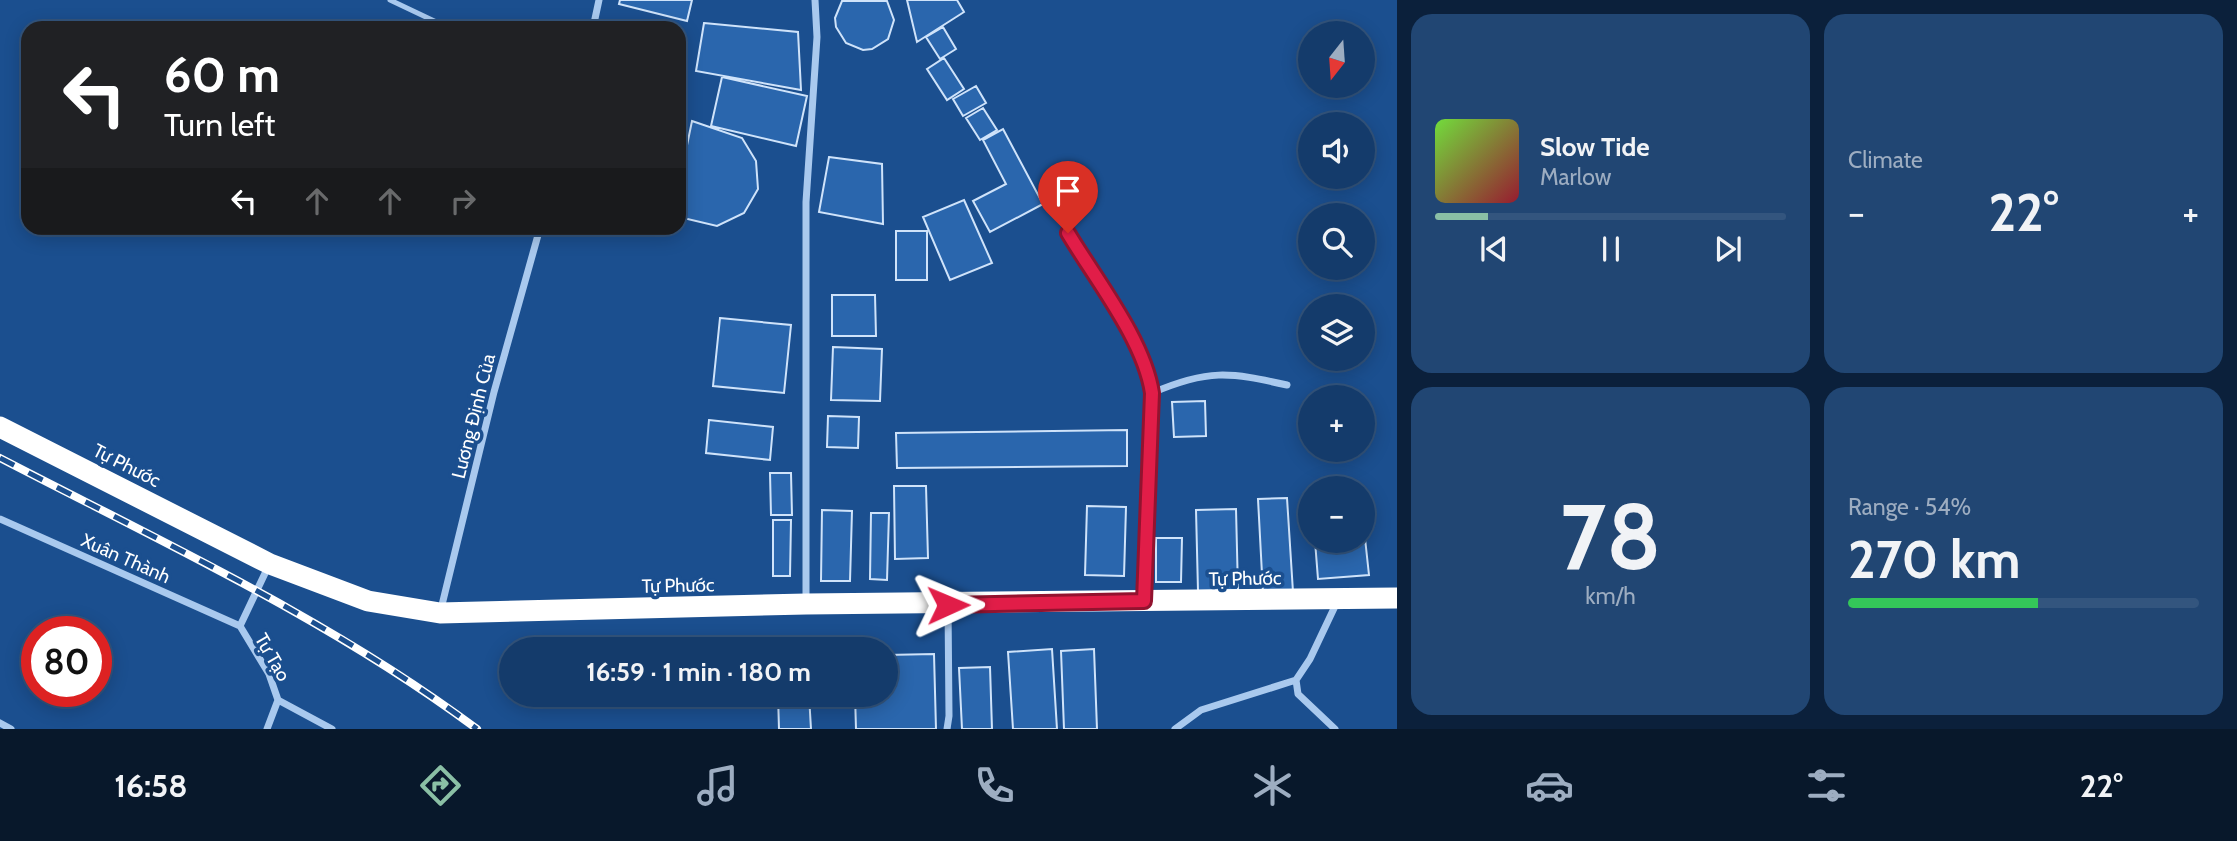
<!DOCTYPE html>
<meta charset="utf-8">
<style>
body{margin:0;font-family:Cabin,sans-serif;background:#214673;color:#f1f3f6;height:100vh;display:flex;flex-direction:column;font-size:26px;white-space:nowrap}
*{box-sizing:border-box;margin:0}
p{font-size:23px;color:#9dadc1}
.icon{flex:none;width:38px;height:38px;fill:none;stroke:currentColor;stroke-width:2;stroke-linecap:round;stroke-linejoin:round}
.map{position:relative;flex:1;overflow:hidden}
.sheet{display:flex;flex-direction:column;gap:14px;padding:14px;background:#0b203b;width:840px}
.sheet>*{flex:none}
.hud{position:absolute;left:21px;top:21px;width:665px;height:214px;border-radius:21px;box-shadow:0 4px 18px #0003,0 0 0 2px #33557e;background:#202124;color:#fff;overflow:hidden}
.needle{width:46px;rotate:197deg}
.tools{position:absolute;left:1298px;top:21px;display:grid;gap:14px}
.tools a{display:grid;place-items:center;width:77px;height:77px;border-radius:50%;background:#143b6b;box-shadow:0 4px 18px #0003,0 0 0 2px #33557e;font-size:35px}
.speed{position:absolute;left:21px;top:616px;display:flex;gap:14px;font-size:35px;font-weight:700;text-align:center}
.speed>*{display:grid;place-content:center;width:91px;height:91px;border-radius:50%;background:#143b6b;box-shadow:0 4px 18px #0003,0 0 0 2px #33557e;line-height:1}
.speed .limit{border:10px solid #d22;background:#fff;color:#111}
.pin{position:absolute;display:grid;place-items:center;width:60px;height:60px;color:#fff;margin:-72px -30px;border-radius:50% 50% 50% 0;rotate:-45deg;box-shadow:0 0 7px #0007}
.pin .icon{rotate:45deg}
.me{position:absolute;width:77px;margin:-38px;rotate:89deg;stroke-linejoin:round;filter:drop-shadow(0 0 5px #0008)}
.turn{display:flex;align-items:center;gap:24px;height:147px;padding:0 28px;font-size:32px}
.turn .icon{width:91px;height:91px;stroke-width:2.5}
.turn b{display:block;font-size:49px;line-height:60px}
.lanes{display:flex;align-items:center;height:66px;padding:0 28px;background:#0003;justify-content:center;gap:35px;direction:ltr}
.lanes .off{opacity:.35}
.big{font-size:52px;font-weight:700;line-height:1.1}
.sheet .card{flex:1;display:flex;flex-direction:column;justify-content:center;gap:10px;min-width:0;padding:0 24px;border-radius:21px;background:#214673}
.sheet .dial{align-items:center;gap:0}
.dial b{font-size:91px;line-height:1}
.song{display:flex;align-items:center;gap:21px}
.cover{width:84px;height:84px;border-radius:10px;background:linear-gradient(135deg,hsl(100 70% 55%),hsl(350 70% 35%))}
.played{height:7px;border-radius:4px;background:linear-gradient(90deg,#8abfa5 15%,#33557e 15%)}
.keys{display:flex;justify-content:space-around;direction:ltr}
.heat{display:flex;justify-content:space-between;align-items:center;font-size:38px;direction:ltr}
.charge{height:10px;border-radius:5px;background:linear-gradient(90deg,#34c759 54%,#33557e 0)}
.sheet .tiles{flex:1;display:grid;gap:14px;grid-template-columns:repeat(2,1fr)}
.trip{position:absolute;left:499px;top:637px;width:399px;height:70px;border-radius:35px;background:#143b6b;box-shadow:0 4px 18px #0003,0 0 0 2px #33557e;font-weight:700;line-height:70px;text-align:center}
.tab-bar{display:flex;height:112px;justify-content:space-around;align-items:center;background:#08182b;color:#9dadc1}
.tab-bar .icon{width:49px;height:49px}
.tab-bar .selected{color:#8abfa5}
.tab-bar b{font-size:32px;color:#f1f3f6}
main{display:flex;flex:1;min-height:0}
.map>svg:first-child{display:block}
.building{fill:#2a66ad;stroke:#cfe3fa;stroke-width:2}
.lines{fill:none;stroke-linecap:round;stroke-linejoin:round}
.lane{stroke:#a9c9ee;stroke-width:5}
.street{stroke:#a9c9ee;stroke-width:7}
.highway{stroke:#fff;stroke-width:21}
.rail-casing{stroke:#fff;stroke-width:8}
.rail{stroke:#1b4f8f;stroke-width:5;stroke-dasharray:16;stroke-linecap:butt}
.route-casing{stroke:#92132f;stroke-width:18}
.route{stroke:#e11d48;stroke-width:12}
.labels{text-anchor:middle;stroke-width:7;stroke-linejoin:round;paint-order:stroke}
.street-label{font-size:19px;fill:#fff;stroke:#1b4f8f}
</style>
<main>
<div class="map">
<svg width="1397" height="729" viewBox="0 0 1397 729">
<rect width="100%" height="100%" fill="#1b4f8f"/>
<path class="building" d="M620,0h72l-5,21 -68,-17z
M907,0h50l7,12 -47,30z
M842,1h45l7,19 -6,19 -16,10 -9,1 -17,-7 -10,-16 -1,-9z
M704,23l94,9 3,58 -105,-19z
M943,27l13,22 -16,10 -14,-22z
M944,58l20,31 -17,11 -20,-31z
M722,77l85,19 -11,50 -85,-20z
M976,86l10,17 -23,13 -10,-17z
M983,108l14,22 -17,10 -14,-22z
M692,121l50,17 14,23 2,28 -14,24 -27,13 -38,-9v-33z
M1003,129l40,75 -53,28 -17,-31 33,-17 -23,-44z
M829,157l53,7 1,60 -64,-12z
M964,200l28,63 -42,17 -27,-63z
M896,231h31v49h-31z
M832,295h43l1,41h-44z
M720,318l71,7 -7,68 -71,-7z
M833,347l49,2 -2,52 -49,-1z
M1205,401l1,35 -32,1 -2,-35z
M828,416l31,1 -1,31 -31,-1z
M709,420l64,7 -3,33 -64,-7z
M1127,430v36l-230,2 -1,-35z
M770,473h21l1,42h-21z
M894,486h32l2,72 -33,1z
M1287,498l6,94 -30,1 -5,-94z
M1087,506l39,1 -2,69 -39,-1z
M1236,509l2,81 -40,1 -2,-81z
M822,510l30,1 -2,70h-29z
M871,513h18l-2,67 -17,-1z
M773,520h18l-1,56h-17z
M1363,520l6,55 -51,4 -3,-38h48z
M1156,538h26l-1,44h-25z
M1052,649l5,80h-44l-5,-77z
M1094,649l3,80h-33l-3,-78z
M934,654l2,75h-80l-1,-34h31v-40z
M990,667l2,62h-30l-3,-61z
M778,695h31l2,34h-32z
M814,695h31l1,12 -31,1z"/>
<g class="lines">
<path class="lane" d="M390,0l59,28"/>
<path class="street" d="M593,28l6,-28
M1068,233c28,46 76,107 84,160l-8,204
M1152,393c56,-24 77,-21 135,-8
M0,519l240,107
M806,600v-398l11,-165 -2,-37
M441,609l53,-217 46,-164
M278,700l54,29
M0,723l11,6
M267,729l11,-29 -9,-26 -29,-48 28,-59
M947,729l2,-13 -1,-111
M1175,729l26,-19 95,-30
M1335,729l-37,-35 -2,-14 14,-21 27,-57"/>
<path class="highway" d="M0,427l270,137 98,37 72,12 366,-9 591,-6"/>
<g class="rail-casing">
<path id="rail" d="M0,458c162,84 331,162 477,271"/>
</g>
<use href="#rail" class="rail"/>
</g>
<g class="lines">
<g class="route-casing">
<path id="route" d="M948,605l196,-4 8,-208c-8,-53 -56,-113 -84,-160"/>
</g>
<use href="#route" class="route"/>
</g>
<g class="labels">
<g class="street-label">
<text transform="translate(473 416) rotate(-76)" y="7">Lương Định Của</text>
<text transform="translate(127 465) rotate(27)" y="7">Tự Phước</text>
<text transform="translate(126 558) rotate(24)" y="7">Xuân Thành</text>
<text transform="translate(1245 578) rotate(-1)" y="7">Tự Phước</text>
<text transform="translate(678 585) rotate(-1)" y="7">Tự Phước</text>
<text transform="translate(273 657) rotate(60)" y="7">Tự Tạo</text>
</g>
</g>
</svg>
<div class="tools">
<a><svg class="needle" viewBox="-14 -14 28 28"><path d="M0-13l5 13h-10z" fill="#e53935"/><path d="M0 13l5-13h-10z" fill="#9dadc1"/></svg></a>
<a><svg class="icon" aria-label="sound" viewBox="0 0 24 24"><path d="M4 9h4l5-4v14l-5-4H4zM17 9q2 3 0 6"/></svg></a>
<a><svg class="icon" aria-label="search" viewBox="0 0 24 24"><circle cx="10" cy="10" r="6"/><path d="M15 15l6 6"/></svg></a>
<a><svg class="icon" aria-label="layers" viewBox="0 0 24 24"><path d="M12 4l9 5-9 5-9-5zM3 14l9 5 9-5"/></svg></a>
<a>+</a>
<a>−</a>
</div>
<div class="speed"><div class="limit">80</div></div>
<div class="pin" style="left:1068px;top:233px;background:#d93025"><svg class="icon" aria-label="arrive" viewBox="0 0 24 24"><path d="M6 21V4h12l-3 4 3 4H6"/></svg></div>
<svg class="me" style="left:948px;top:605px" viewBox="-20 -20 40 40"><path d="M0-17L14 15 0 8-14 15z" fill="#e11d48" stroke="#fff" stroke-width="4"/></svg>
<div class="trip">16:59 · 1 min · 180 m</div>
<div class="hud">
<div class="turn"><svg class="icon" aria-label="left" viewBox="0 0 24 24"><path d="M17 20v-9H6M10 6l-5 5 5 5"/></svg><div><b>60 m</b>Turn left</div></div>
<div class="lanes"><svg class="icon" aria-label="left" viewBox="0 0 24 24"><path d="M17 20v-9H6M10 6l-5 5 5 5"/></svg><svg class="icon off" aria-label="ahead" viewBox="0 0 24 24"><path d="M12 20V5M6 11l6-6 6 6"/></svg><svg class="icon off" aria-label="ahead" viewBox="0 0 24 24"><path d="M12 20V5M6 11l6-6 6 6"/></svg><svg class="icon off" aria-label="right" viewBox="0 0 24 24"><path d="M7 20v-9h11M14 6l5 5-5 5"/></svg></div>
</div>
</div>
<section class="sheet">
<div class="tiles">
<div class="card">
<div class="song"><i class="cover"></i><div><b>Slow Tide</b><p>Marlow</p></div></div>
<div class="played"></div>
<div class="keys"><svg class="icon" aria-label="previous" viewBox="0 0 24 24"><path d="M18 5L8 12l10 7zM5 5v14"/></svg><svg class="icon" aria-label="pause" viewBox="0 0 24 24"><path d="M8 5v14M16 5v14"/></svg><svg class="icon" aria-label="next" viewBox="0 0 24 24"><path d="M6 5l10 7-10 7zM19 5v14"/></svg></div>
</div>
<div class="card"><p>Climate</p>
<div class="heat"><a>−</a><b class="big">22°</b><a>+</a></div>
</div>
<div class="card dial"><b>78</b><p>km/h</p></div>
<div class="card"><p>Range · 54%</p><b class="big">270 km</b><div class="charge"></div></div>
</div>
</section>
</main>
<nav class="tab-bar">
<b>16:58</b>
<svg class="icon selected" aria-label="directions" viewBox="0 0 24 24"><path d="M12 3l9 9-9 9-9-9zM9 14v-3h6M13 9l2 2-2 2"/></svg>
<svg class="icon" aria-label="music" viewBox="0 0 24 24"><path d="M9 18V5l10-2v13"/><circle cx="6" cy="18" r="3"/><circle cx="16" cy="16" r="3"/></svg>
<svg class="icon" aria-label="phone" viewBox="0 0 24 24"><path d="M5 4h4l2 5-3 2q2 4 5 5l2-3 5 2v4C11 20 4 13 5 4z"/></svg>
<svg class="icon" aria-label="climate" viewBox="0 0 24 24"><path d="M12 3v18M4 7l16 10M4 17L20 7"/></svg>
<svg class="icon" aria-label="car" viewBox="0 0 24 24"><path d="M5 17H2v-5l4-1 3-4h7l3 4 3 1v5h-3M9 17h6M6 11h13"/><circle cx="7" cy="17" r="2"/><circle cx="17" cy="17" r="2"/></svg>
<svg class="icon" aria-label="filters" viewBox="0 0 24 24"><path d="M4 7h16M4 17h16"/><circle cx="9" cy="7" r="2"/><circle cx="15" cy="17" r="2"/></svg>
<b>22°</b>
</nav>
